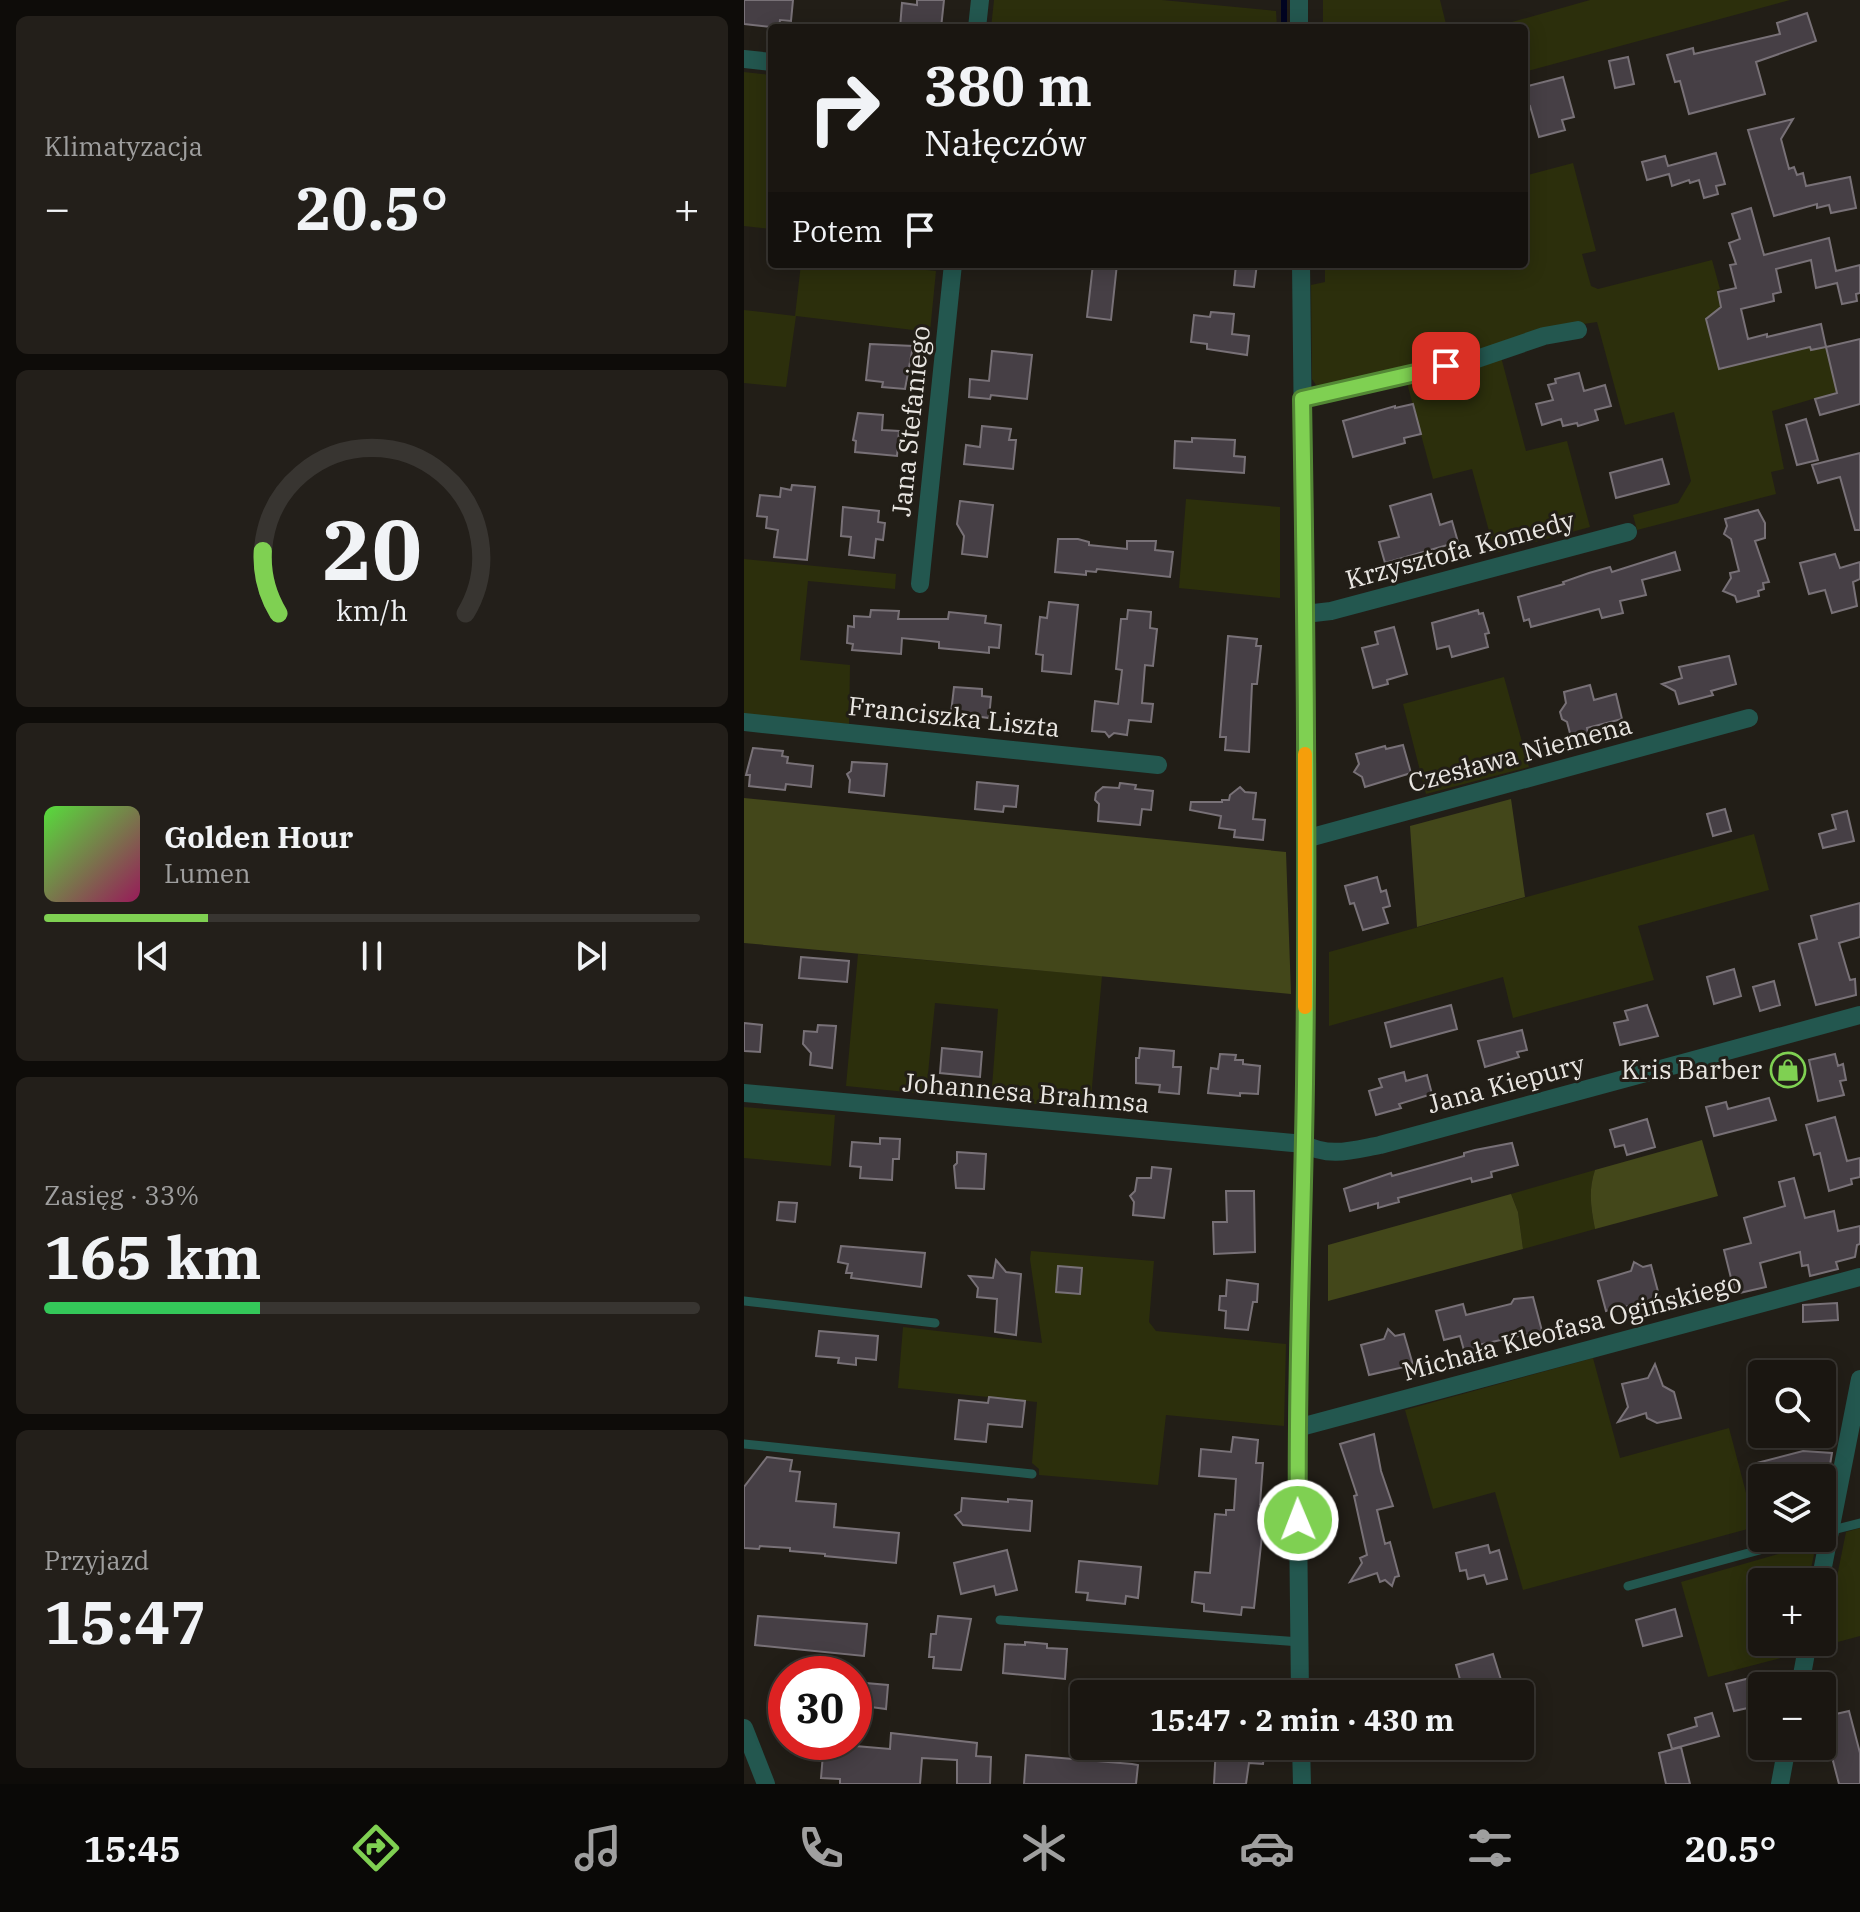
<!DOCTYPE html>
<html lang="pl">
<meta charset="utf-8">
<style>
body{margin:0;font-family:"IBM Plex Serif",serif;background:#231f1a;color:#f1f3f6;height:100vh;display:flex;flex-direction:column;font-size:30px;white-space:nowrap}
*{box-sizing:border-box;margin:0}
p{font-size:26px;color:#9f9f9f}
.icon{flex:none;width:44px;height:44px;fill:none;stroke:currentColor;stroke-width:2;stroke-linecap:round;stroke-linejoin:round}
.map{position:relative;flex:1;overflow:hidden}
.details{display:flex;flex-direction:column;gap:16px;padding:16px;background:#0e0c09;width:744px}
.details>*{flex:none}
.guide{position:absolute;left:24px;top:24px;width:760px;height:244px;border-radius:8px;box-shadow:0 4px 20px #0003,0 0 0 2px #383531;background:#1a1611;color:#f1f3f6;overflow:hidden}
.buttons{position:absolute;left:1004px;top:1360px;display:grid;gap:16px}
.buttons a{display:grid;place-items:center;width:88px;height:88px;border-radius:8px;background:#1a1611;box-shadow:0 4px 20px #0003,0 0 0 2px #383531;font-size:40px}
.speed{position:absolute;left:24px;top:1656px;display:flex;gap:16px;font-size:40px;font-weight:700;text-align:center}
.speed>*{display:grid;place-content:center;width:104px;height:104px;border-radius:50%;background:#1a1611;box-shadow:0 4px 20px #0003,0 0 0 2px #383531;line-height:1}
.speed .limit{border:12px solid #d22;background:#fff;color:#111}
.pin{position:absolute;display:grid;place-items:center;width:68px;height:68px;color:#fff;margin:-34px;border-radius:16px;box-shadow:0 4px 12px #0006}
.me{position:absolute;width:88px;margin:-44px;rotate:359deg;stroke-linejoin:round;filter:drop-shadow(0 0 6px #0008)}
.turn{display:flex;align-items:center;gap:28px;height:168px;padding:0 24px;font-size:36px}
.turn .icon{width:104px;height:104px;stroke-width:2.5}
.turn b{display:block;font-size:56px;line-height:68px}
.then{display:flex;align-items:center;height:76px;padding:0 24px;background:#0003;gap:16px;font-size:30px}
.big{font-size:60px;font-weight:700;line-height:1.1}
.details .widget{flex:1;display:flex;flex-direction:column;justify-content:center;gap:12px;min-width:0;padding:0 28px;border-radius:12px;background:#231f1a}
.details .dial{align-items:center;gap:0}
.dial svg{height:208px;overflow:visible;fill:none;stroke:#383531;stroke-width:7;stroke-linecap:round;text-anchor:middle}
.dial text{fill:#f1f3f6;stroke:none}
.song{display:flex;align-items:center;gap:24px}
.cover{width:96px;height:96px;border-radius:12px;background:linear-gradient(135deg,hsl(110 70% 55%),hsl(330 70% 35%))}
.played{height:8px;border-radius:4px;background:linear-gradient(90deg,#7fd052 25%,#383531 25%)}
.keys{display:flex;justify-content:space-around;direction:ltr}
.heat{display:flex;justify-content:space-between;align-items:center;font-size:44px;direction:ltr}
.charge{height:12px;border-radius:6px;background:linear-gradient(90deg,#34c759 33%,#383531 0)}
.trip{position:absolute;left:326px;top:1680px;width:464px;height:80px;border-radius:8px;background:#1a1611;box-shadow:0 4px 20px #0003,0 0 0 2px #383531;font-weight:700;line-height:80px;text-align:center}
.tabs{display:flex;height:128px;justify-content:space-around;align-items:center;background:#0a0907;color:#9f9f9f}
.tabs .icon{width:56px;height:56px}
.tabs .active{color:#7fd052}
.tabs b{font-size:36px;color:#f1f3f6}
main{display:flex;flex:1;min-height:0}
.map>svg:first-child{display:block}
.green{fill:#2c2f0c}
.forest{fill:#43471a}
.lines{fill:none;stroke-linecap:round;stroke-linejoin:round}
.stream{stroke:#000421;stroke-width:6}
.building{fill:#463f45;stroke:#787177;stroke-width:2}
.service{stroke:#23574f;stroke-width:9}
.minor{stroke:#23574f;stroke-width:18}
.route-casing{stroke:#538735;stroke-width:20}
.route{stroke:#7fd052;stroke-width:14}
.slow{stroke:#f59e0b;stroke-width:14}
.labels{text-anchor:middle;stroke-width:6;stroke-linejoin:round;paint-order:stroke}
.street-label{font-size:26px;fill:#e9e6e2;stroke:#221e17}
.poi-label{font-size:26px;fill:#e9e6e2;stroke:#221e17;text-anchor:end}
</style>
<main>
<section class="details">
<div class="widget"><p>Klimatyzacja</p>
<div class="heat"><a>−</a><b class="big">20.5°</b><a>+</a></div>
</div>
<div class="widget dial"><svg viewBox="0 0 100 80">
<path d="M14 69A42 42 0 1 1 86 69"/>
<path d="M14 69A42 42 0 0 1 8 45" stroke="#7fd052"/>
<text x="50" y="56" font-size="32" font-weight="700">20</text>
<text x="50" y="72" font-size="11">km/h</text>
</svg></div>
<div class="widget">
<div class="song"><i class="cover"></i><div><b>Golden Hour</b><p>Lumen</p></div></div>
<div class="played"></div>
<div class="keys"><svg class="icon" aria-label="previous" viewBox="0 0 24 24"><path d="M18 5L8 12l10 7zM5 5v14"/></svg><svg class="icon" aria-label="pause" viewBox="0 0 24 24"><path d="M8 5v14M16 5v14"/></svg><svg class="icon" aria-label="next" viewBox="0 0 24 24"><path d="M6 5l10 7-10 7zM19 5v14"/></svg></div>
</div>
<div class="widget"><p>Zasięg · 33%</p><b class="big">165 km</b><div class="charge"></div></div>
<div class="widget"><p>Przyjazd</p><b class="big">15:47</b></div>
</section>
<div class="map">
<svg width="1116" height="1784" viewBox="0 0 1116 1784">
<rect width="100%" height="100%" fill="#221e17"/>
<path class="green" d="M250,0h168l114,11 1,17h-286z
M579,0h117l7,28h-124z
M846,0h200l-266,72v-44h-33z
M0,72l28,3v154l-28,-3z
M829,163l23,88 -14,3 9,32 7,3 114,-29 8,29 -3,1 5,23 -16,4 13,52 91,-22 1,3 15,-3 5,19 29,19 -88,26 12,58 -13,3 5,22 -139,36 -4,-15 45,-12 13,-22 -17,-69 -49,13 -28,-103 -20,3 -135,37 -117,24 -9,-1 -4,-6 -1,-94 14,-3v-18h199v-88z
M57,264h70l65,7 -6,61 -134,-16 -10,71 -42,-4v-73l51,6z
M757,357l25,94 41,-10 23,86 -95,26 -23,-84 -39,10 -26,-96z
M442,499l94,8v91l-101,-10z
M0,559l152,15 -1,15 -87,-8 -8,79 50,5 -1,59 -105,-10z
M760,677l25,90 -103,27 -23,-90z
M1010,834l15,56 -131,36 16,54 -141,38 -10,-41 -174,49v-74z
M114,954l244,22 -12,133 -99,-9 7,-91 -63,-6 -9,91 -80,-8z
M0,1107l91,8 -4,51 -87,-8z
M851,1170c-7,21 -4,38 0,59l-72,20 -5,-37 -7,-18z
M287,1251l123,10 -5,61 7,9 130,13 -2,82 -118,-11 -8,70 -119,-10v-6l-7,-6 5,-61 -139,-14 5,-61 139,16 -12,-84z
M849,1358l27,100 109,-30 26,99 -232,63 -28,-98 -62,17 -28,-99z
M1116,1528v108l-37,10 23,-114z
M1062,1546l9,4 -7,32h-46v60h33l-3,13 -84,22 -27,-95z"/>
<path class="forest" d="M0,798l542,54 5,142 -547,-51z
M767,799l14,98 -108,30 -7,-101z
M958,1140l16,56 -123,33c-4,-21 -7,-38 0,-59z
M767,1194l7,18 5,37 -195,52v-56z"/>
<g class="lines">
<path class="stream" d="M540,0v28"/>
</g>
<path class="building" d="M0,0h49l-2,21 -11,-1 -1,8 -35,-4z
M173,0h27l-3,28h-41l2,-25 15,2z
M1063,13l9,28 -60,21 9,32 -76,20 -9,-33 -5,1 -8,-27 26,-7 1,6 86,-20 -3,-11z
M884,57l6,27 -19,4 -6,-27z
M819,77l11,40 -12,3 3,10 -26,7 -9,-31 -6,2v-21z
M1049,119l-12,20 8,30 5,-2 3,8 6,-2 3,13 44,-9 6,31 -25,5 -2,-8 -12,3v-4l-43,12 -26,-86z
M972,153l9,31 -9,2 2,8 -14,4 -5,-18 -9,3 -1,-3 -17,6 -3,-12 -22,6 -5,-18 23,-6 3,10z
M1007,208l13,47 65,-17 7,33 24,-6v28l-4,1 1,7 -15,3 -5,-21 -21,5 -5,-28 -35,9 5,23 -8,2 1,7 -33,8 7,30 19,-5v3l54,-13 5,23 -15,3 -1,-3 -91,22 -13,-50 15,-12 -3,-15 18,-4 -6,-23 6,-1 -7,-21 11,-4 -8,-25z
M349,264h24l-6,56 -24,-3z
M492,264h21l-3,23 -20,-2z
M467,312l23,2 -2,20 17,2 -2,19 -40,-6v-5l-16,-2 3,-27 16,2z
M1116,339v65l-40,11 -5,-16 22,-6 -11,-46z
M126,344l43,2 -8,43 -23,-2 1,-5 -17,-2z
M248,351l40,4 -5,44 -36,-4 -1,4 -21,-2 1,-18 19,2z
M835,373l5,18 21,-6 6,21 -16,4 3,10 -20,6 -1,-3 -14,3 -2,-7 -19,6 -6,-21 17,-4 -5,-15 8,-2 -1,-4z
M669,404l8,30 -17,4 1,5 -52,14 -10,-36 52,-15v2z
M114,413l25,2 -1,15 17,1 -2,25 -42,-4 1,-11 -3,-1z
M1062,419l12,41 -21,5 -11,-40z
M238,426l29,3 -2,11h7l-3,29 -49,-5 2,-19 14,2z
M448,438l43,2 -1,16 11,1 -1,16 -70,-5 1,-27 17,1z
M1116,453v77h-5l-15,-53 -22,6 -6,-18z
M918,459l7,25 -53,14 -6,-25z
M48,485l23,2 -8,73 -33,-3 4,-27 -12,-2 1,-11 -10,-1 3,-21 20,2 1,-9 10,2z
M687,494l9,31 12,-4 6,21 -73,21 -6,-21 20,-5 -9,-31z
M216,501l33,4 -6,52 -25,-3 2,-18 -7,-12z
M99,507l36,4 -1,11 7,1 -2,17 -7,-1 -2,19 -25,-3 2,-18 -10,-1z
M1014,510l7,13v15l-10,3 14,41 -6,1 1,6 -6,2 1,5 -22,6 -2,-6 -12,-5 8,-13 -1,-5 9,-2 -8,-32 -7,-5 3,-8 -2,-7z
M314,539h20l11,3v3l38,4v-8h29l-1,9 18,2 -3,25 -73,-8 -1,3 -10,-1v4l-31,-3z
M931,552l5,18 -38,10 4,15 -26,6 3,12 -21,5 -3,-9 -68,18 -2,-8 -5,2 -6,-24 46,-13 -1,-2 26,-9 21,-6 2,5z
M1091,554l5,14 20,-6v17l-7,3 4,24 -25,7 -7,-23 -16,4 -9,-31z
M305,602l29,3 -7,69 -29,-3 1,-16 -7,-1 4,-37 7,1z
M127,610l28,1 -1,8h50l1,-7 37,4 -1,7 16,2 -2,23 -10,-1v6l-19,-2 -31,-3v-6l-37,-4 -1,16 -49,-4 1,-6 -6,-1 1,-17 6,1v-11l16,1z
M384,610l23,2 -1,16 7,1 -4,37 -8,-1 -3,38 11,1 -2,18 -22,-2 -2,15 -13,-2 -5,4 -4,-5 -13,-1 3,-30 23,3 4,-34 -6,-1 5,-50h6z
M734,610l1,4 4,-1 6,20 -4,1 3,13 -36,10 -3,-11 -12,3 -5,-26z
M650,627l13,47 -20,6 1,4 -15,4 -11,-40 16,-4 -3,-12z
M484,636l29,3 -1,7h5l-4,38h-5l-3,68 -24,-2 1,-13h-6z
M985,656l7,28 -25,7 2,4 -34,9 -4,-13 -13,-7 20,-6 -3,-11z
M846,685l4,15 22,-6 6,25 -35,9 1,5 -17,4 -4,-15 -5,-3 -2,-7 6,-9 -2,-11z
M210,687l28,2v7l9,1 -2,21 -38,-5z
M659,745l8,28 -46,14 -3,-10 -8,-5 5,-8 -3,-10 29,-8 1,3z
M9,748l30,3 -1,5 6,1 -1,6 26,3 -2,21 -25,-3 -1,6 -36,-4 1,-11h-4z
M108,762l35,2 -3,32 -35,-4 1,-12 -3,-6 4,-3z
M233,782l41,4 -2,21 -12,-1 -1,6 -28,-3z
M376,783l16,2 -1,4 18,2 -2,19 -9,-1 -2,16 -42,-4 1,-17 -4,-4 1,-7 7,-6 16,1z
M496,787l5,5 11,1 -3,26 12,1 -2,20 -29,-3 1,-7 -16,-2 2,-12 -31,-6 1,-8h31v-2h7l1,-5z
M981,809l6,22 -18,5 -6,-22z
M1103,811l7,30 -31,7 -4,-14 17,-5 -4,-14z
M633,877l4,15 5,-2 4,16 -7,2 5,15 -25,7 -9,-27 -4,1 -5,-18z
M1116,903v34l-21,6 11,37 5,-1 1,16 -40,10 -17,-61 18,-5 -6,-23z
M57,957l48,4 -2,21 -48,-4z
M990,969l7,27 -27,8 -7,-27z
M1030,981l6,24 -20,6 -7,-24z
M707,1005l6,24 -66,18 -6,-24z
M903,1005l11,31 -38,9 -6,-22 14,-3 -3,-9z
M0,1023l18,2 -2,27 -16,-1z
M74,1025l18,1 -4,42 -22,-3 1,-12 -8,-9 1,-13 13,1z
M778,1030l5,20 -10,2 2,5 -34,10 -7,-26z
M198,1048l40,4 -2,25 -40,-4z
M396,1048l34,3 -1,16h8l-2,27 -20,-2 1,-7 -24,-2v-25h3z
M476,1054l16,1 -1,5h8v4l17,2 -2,28 -18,-1v3l-32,-3 3,-25 7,1z
M1091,1054l3,12 5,-2 3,16 -6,1 4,14 -26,6 -9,-41z
M660,1072l2,9 21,-6 5,19 -33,10 2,4 -25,7 -7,-24 13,-4 -3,-8z
M1025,1098l7,22 -62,16 -8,-29 20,-5 2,7z
M1091,1117l12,44 13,-3v19l-9,2 1,5 -23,7 -9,-38 -6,2 -8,-30z
M903,1119l8,28 -28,8 -3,-10 -9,2 -5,-17z
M136,1138l20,1 -1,20h-6l-1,21 -32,-2 1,-11 -11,-1 2,-24 28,2z
M768,1143l6,22 -27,7 1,5 -20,5 -1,-4 -73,20 1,4 -11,3 -10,3v-5l-28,8 -6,-22 47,-16 1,3 72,-20v-3l11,-3z
M213,1152l29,2 -2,35 -28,-1 -2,-22 3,-3z
M408,1167l19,2 -7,49 -31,-3 1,-13 -4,-6 5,-5 2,-13h14z
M1050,1178l11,40 29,-7 4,20 22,-5v18l-3,1 -2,12 -19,5 2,7 -28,7 -2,-11 -6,1 -2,-14 -40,11 6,24 -31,7 -11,-44 27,-7 -7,-25 41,-12 -6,-24z
M482,1191h28l1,61 -41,2 -1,-32h14z
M35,1202l18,1 -2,19 -18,-2z
M97,1246l84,7 -4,34 -70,-9 1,-5h-6l2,-9 -10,-2z
M252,1260l10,12 15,2 -5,61 -21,-3 2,-33 -20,-2 1,-9 -9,-12 24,2z
M890,1262l9,5 8,-2 9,34 -54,12 -8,-30 33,-10z
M314,1266l24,2 -2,26 -24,-2z
M483,1280l31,4 -1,18h-4l-5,28 -23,-2 1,-17 -7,-1 1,-14h6z
M789,1297l9,34 -64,14 2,5 -15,4 -5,-18 -16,4 -8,-29 27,-7 3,11 45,-11 3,-5z
M1093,1303l1,17 -35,2v-17z
M644,1329l7,7 9,-2 9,31 -44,10 -8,-30 23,-6z
M75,1331l59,5 -2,24 -20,-2v7l-18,-2 1,-5 -23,-2z
M911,1364l8,22 11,6 7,26 -24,5 -10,-5 -1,-5 -28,9 10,-15 -6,-23 26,-6z
M245,1397l36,4 -3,26 -34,-3 -2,18 -31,-3 4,-39 29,3z
M630,1434l7,37 12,35 -16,4 8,34 5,-2 9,34 -4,1 -3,9 -7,-6 -5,2 -3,-9 -27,9 12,-19 -2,-5 7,-3 -13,-59 3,-1 -17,-51z
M489,1437l25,3 -2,23h7l-3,41 11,1 -3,23 -5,-1 -9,81 -12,-1 -1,8 -37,-4v-7l-12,-2 3,-30 15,1 5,-59 11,1v-5h8l2,-31 -37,-3 2,-27 30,3z
M1059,1451l29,2 -3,18 -37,-4 3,11h-33l-5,-15z
M23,1457l25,3 -2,11 10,1 -4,29 40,3 -2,23 65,6 -3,30 -71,-7v-2l-35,-3v-3l-30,-2 -1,3 -15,-1v-61z
M218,1498l46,4v-3l24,2 -2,30 -67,-6 -8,-10 6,-4z
M744,1545l2,8 9,-3 8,29 -20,5 -3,-9 -16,4 -2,-9 -6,1 -4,-18z
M263,1550l10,40 -21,5 -2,-9 -33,8 -7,-31z
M335,1561l62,6 -3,31 -12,-2 -1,8 -38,-4 1,-7 -12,-1z
M931,1609l7,27 -39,10 -7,-26z
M14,1616l109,8 -3,32 -109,-11z
M194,1616l33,3 -10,51 -28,-2 1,-11h-5l2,-23h5z
M281,1642l22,2v4l20,1 -2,30 -62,-6 2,-29 20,1z
M749,1654l9,29 -20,6 2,5h-20l-8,-29z
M1006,1678l7,28 -23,5 -8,-27z
M110,1682l34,3 -2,24 -15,-2 -17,16z
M1105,1711l11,42v31h-21l-12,-46 6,-2 -6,-20z
M968,1713l7,23 -47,13 -4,-14 29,-9 -2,-8z
M147,1733l86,10 -1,13 15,1 -1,27h-33v-24l-35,-2 -2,26h-80v-5l-19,-1 3,-36h21l-1,3 46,4z
M472,1746h49l-2,18 -14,-1 -3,21h-32z
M937,1747l9,37h-24l-7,-31z
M282,1755l106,9 6,1 -2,19h-112z"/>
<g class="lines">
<path class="service" d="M0,1301l191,22
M0,1444l288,30
M1085,1531l31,-8
M884,1586l175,-48
M256,1620l300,22"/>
<path class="minor" d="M555,0v28
M233,28l3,-28
M0,59l28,3
M558,399l172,-39 70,-24 34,-6
M176,584l33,-320
M561,614l26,-3 297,-79
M0,722l414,43
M561,839l444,-121
M0,1093l560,51c25,14 49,6 76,1l480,-130
M553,1428l563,-151
M1076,1582l40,-203
M1056,1686l8,-44
M556,1694l-3,-266 8,-347v-467l-4,-350
M0,1728l22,56
M557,1746l1,38
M1036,1784l7,-38"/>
</g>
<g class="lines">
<g class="route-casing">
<path id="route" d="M554,1520c-2,-146 5,-291 7,-436 3,-228 1,-457 -3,-685l144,-33"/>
</g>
<use href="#route" class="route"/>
<path class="slow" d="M561,1007v-253"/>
</g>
<defs>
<g id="shop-ring" transform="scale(1.8)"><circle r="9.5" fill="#221e17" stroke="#7fd052" stroke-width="1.5"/><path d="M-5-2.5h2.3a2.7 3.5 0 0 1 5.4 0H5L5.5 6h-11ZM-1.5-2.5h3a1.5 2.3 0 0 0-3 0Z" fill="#7fd052"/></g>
</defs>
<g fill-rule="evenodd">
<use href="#shop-ring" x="1044" y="1070"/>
</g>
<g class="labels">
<g class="street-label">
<text transform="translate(167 421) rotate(-84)" y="9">Jana Stefaniego</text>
<text transform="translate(716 550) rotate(-15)" y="9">Krzysztofa Komedy</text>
<text transform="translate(210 717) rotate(6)" y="9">Franciszka Liszta</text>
<text transform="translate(776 754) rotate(-15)" y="9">Czesława Niemena</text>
<text transform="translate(762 1084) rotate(-15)" y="9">Jana Kiepury</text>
<text transform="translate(282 1093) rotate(5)" y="9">Johannesa Brahmsa</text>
<text transform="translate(828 1327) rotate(-15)" y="9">Michała Kleofasa Ogińskiego</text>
</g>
<g class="poi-label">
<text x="1018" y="1079">Kris Barber</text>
</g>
</g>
</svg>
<div class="buttons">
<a><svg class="icon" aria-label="search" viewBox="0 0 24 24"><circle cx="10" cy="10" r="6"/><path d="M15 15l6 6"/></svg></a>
<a><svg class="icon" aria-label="layers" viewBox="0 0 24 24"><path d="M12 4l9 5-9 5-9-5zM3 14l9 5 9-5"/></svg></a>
<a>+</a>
<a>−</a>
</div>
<div class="speed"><div class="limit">30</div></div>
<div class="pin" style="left:702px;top:366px;background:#d93025"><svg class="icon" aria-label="arrive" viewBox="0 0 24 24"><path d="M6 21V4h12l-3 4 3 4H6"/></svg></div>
<svg class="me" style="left:554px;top:1520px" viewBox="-20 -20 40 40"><circle r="17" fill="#7fd052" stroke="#fff" stroke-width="3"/><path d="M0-11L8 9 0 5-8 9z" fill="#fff"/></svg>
<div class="trip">15:47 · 2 min · 430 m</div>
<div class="guide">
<div class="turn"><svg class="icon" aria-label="right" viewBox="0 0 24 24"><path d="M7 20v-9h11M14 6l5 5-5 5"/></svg><div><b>380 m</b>Nałęczów</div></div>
<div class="then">Potem<svg class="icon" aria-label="arrive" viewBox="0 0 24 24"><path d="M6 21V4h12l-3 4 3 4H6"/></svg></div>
</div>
</div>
</main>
<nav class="tabs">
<b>15:45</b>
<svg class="icon active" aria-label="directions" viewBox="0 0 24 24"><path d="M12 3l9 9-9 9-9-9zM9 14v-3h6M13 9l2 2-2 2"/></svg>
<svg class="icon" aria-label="music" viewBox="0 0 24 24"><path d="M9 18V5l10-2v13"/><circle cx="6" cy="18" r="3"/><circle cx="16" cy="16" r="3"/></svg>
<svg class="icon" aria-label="phone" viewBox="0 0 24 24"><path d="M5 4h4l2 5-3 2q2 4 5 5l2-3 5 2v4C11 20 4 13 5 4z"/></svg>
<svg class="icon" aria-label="climate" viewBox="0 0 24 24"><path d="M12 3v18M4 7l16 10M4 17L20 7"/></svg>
<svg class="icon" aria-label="car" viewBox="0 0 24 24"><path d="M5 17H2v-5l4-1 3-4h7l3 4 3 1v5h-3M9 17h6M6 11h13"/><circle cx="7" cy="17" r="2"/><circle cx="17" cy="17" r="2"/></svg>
<svg class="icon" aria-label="filters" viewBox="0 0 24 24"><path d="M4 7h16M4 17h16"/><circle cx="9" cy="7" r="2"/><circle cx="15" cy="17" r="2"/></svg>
<b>20.5°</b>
</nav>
